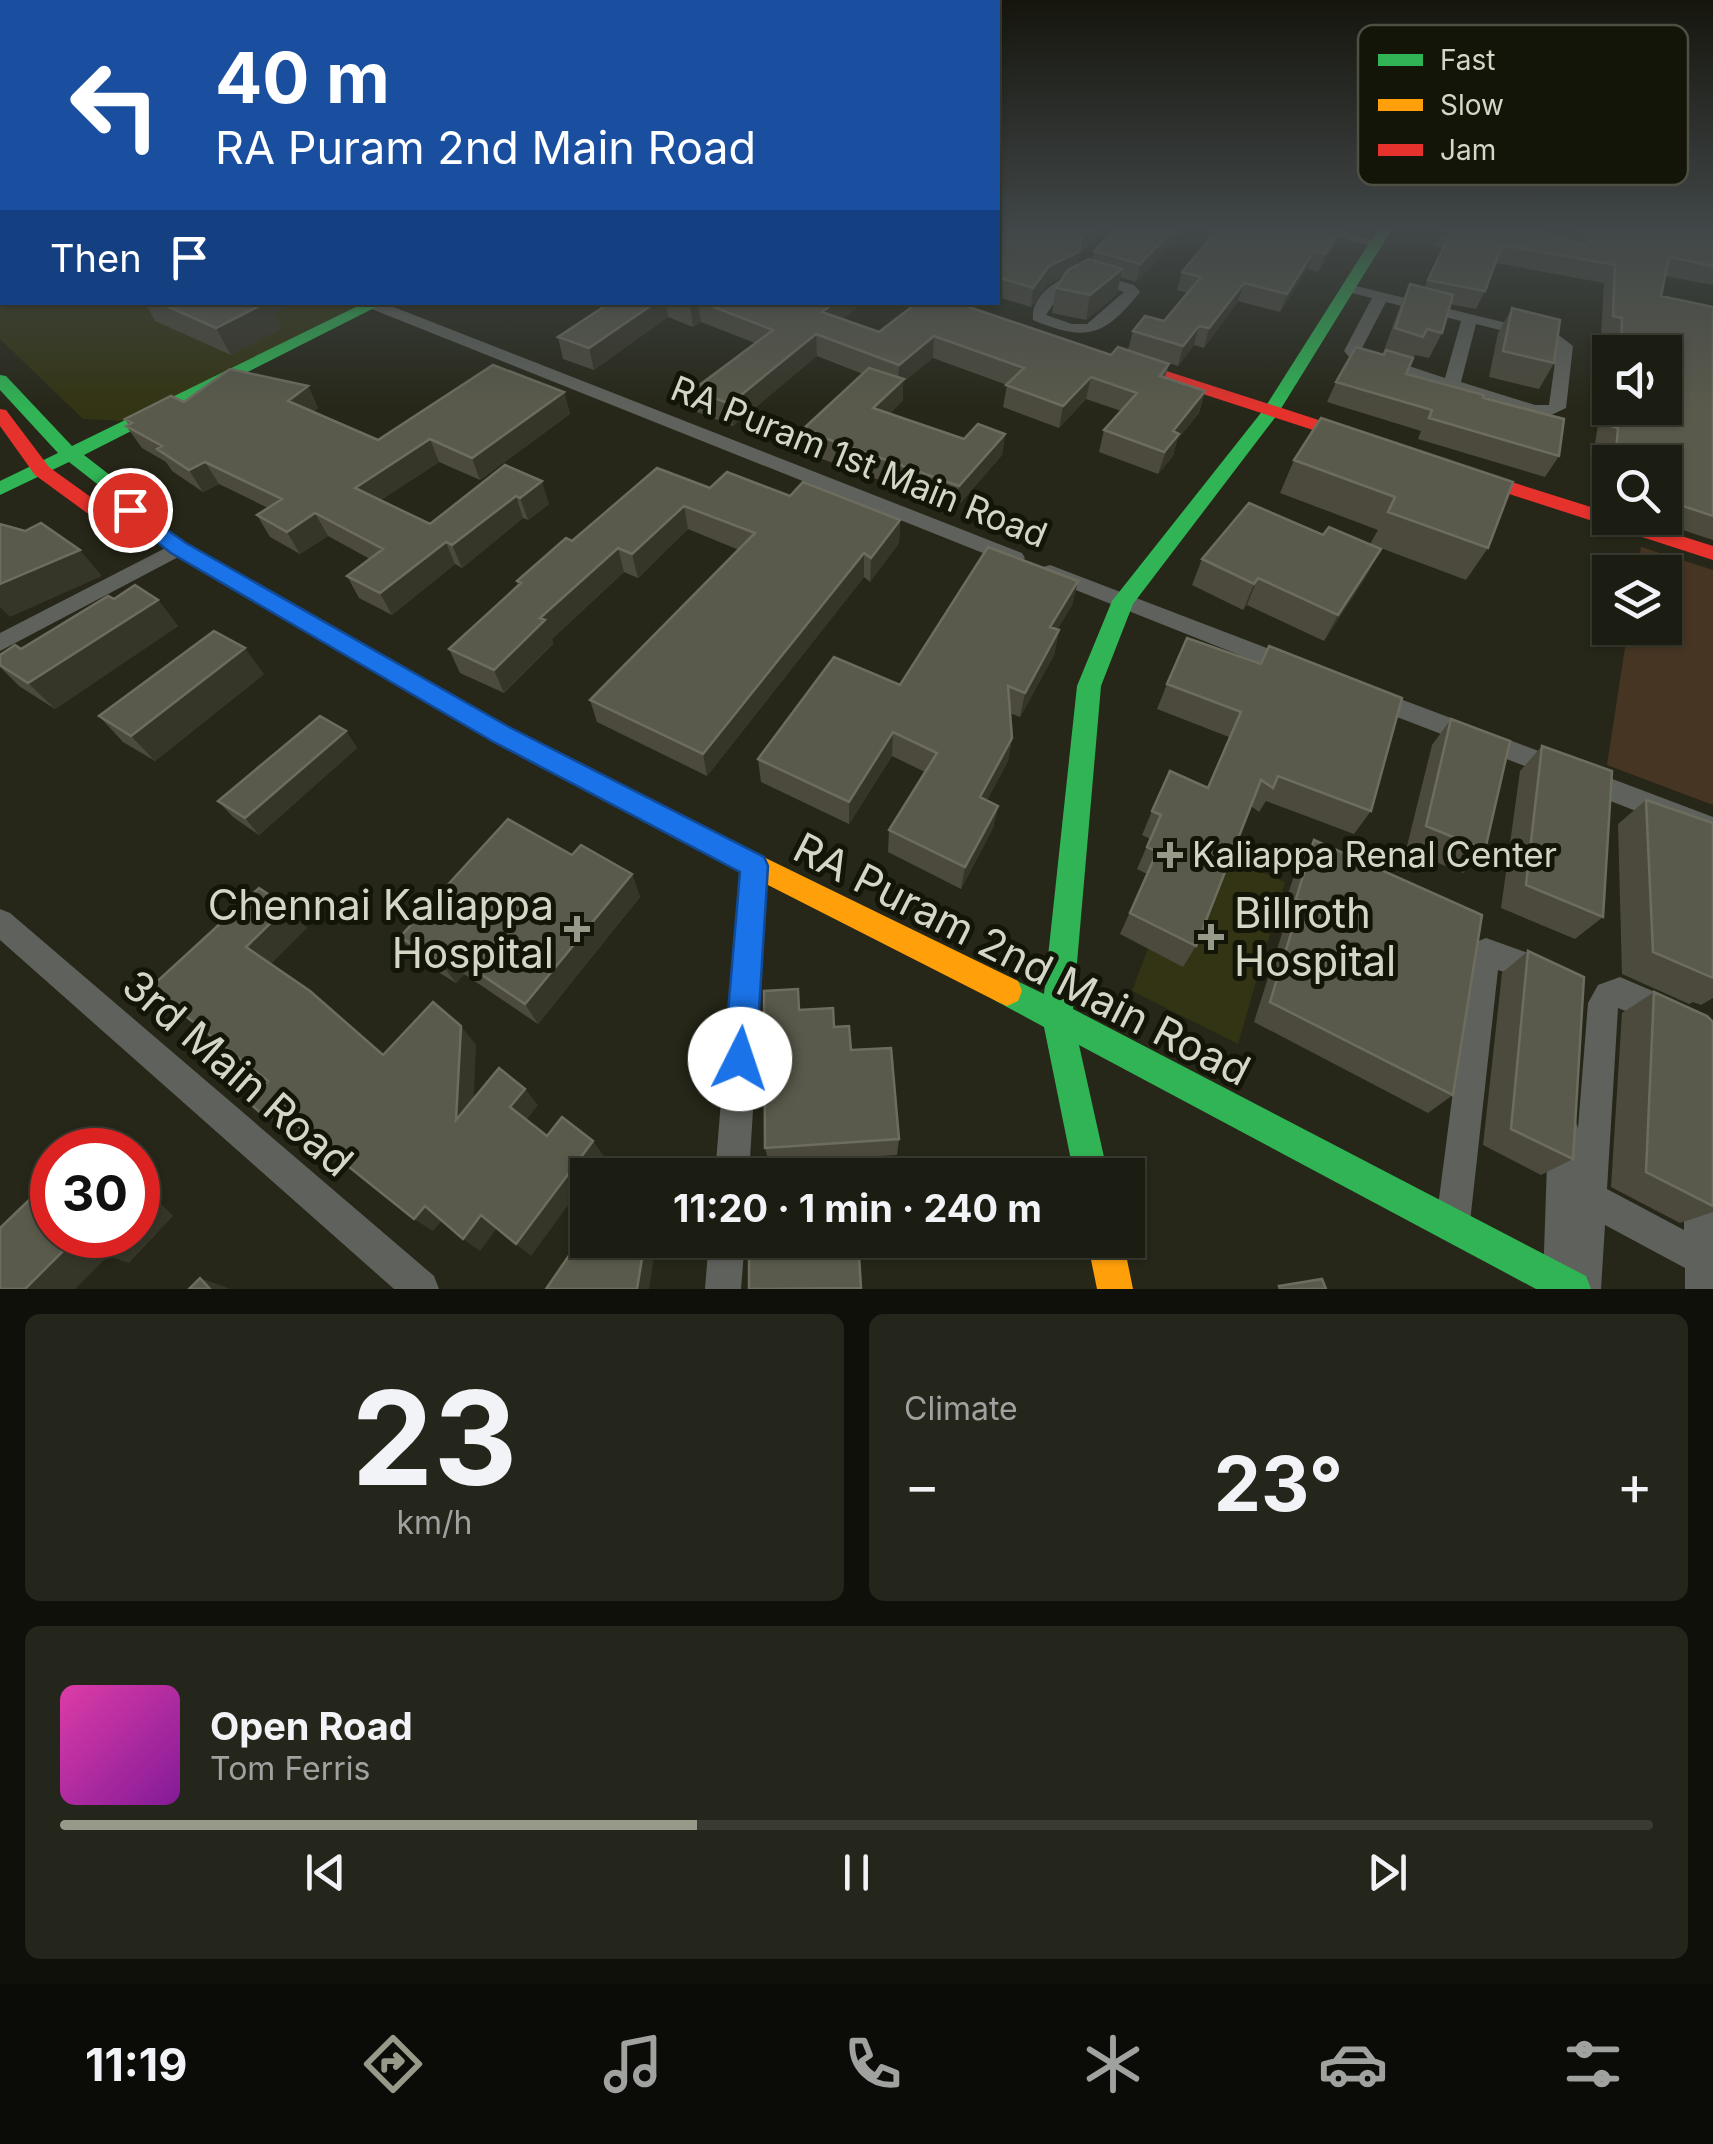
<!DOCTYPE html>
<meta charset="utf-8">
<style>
body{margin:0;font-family:Inter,sans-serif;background:#25261b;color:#f1f3f6;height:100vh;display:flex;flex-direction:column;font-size:38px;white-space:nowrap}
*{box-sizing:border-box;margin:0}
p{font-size:32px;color:#a0a29f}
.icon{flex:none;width:55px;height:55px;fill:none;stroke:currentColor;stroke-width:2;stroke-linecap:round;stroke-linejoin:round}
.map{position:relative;height:1289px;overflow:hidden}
.sheet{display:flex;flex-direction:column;gap:25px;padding:25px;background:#0f100a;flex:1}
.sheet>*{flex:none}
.guide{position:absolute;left:0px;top:0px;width:1000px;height:305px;box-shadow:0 2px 8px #0004,0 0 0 2px #3a3b32;background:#1a4fa0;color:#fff;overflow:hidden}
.buttons{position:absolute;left:1592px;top:335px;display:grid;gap:20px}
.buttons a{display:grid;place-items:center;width:90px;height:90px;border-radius:0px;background:#1c1d12;box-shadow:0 2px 8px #0004,0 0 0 2px #3a3b32;font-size:50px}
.speed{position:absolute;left:30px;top:1128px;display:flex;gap:20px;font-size:50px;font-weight:700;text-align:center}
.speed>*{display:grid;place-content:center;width:130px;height:130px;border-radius:50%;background:#1c1d12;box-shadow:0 2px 8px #0004,0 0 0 2px #3a3b32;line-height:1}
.speed .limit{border:15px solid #d22;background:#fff;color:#111}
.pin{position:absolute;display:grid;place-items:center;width:85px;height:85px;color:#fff;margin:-42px;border:5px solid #fff;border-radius:50%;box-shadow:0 2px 10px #0007}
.me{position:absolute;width:110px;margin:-55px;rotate:4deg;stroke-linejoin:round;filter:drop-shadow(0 0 8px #0008)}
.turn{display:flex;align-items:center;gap:35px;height:210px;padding:0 50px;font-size:45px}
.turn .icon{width:130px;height:130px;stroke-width:2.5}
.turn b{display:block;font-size:70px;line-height:85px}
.then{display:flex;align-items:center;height:95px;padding:0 50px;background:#0003;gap:20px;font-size:38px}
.big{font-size:75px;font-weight:700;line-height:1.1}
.sheet .tile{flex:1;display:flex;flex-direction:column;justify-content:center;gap:15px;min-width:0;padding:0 35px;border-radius:15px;background:#25261b}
.sheet .dial{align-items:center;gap:0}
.dial b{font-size:130px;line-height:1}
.song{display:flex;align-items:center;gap:30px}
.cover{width:120px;height:120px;border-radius:15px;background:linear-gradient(135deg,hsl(320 70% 55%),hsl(290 70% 35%))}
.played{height:10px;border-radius:5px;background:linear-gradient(90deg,#979989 40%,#3a3b32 40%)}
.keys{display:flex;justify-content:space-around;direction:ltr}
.heat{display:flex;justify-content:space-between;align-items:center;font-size:55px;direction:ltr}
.sheet .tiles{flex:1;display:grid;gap:25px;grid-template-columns:1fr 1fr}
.tile:last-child{grid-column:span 2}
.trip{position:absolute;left:570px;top:1158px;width:575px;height:100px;border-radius:0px;background:#1c1d12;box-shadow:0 2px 8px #0004,0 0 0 2px #3a3b32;font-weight:700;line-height:100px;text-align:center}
.dock{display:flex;height:160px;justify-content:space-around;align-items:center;background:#0b0c07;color:#a0a29f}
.dock .icon{width:70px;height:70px}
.dock .active{color:#979989}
.dock b{font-size:45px;color:#f1f3f6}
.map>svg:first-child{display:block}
.built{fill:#333413}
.green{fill:#473523}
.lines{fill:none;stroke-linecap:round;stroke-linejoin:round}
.street{fill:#5f625c;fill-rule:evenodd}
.fast{fill:#30b455;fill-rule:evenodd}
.slow{fill:#ff9f0a;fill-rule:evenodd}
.jam{fill:#e5322d;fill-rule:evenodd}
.wall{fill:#4b4a3d}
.shaded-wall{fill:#363628}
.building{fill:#5a5a4c;stroke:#6d6d5f;stroke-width:2.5}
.route{fill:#1a73e8;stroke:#114b97;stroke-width:2.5}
.poi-dot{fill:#979989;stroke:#141509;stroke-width:4}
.labels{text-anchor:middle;stroke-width:10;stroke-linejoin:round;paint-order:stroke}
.street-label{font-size:35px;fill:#d4d6c6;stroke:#141509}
.poi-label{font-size:35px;fill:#d4d6c6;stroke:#141509;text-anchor:start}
.near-poi-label{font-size:42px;fill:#d4d6c6;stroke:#141509;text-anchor:end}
.near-street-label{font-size:42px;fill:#d4d6c6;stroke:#141509}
.key{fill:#141509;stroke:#4e4f42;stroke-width:2.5}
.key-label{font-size:28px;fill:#d4d6c6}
</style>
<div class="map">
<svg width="1713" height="1289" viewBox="0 0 1713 1289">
<rect width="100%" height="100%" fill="#262718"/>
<path class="built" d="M0,229l2,73 369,1 -246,118 -42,-2 -83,-80z
M1189,840l96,42 -47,162 -106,-53z"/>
<path class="green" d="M1641,547l72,23v235l-106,-40 21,-137h37v-56h-28z"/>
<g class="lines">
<path class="street" d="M1310,229h26l46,14 -7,4z
M1084,271l50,14 6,7c-36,45 -54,50 -107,28 -3,-26 28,-44 51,-49zM1084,279l40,13 -37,32h-15l-26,-9 15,-23z
M1348,284l212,52 13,10 -7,62 -19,9 -14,-2 -182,-56 -7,-8 28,-53 -29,-7v-6zM1386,302l75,19 -16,57 -84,-28zM1476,324l72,18 9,6 -8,57h-14l-74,-23z
M368,302h13l641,251 3,5 -10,7 -7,-2 -639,-255z
M179,541l7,2 3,5 -3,5 -186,98v-18z
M1050,565l248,95 3,6 -3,6h-16l-239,-95 -3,-5 3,-5z
M1371,688l194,73 4,7 -4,7 -9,3 -193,-74 -4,-7 4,-7z
M1586,769l127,48v24l-136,-53 -4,-8 4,-8z
M754,854l10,3 4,9 -19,309h-34l25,-309 4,-9z
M0,909l10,4 424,363 5,13h-45l-394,-349z
M1486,938l65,23 5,10 -5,10 -10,4 -43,-15 -28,252 -5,12 -12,5 -12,-5 -5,-12 35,-270 5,-10z
M1620,977l56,24 4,11 -4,11 -11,4 -47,-19 -11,181 77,41v-44l5,-12 12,-5 12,5v115h-28v-21l-80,-43 -4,64h-55l-3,-8 5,-147 4,-12 12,-4 12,4 2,6 10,-125 10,-18z
M709,1240h36l-4,49h-36z"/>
<path class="fast" d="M1378,229h14l-115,186 -144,189 -32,82 -28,323 513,267 5,13h-55l-457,-244 29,130h-34l-30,-148 -48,-26 -4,-10 4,-10 11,-5 37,18 33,-308 35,-85 152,-192z
M366,302h20l-302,153 40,31 12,20 50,37 324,184 172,89 4,8 -4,8 -9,3 -9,-3 -172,-91 -320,-188 -50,-38 -12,-21 -41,-32 -69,33v-14l58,-28 -58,-63v-15l6,1 66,70z"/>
<path class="slow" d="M673,813l345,168 4,10 -4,10 -11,5 -11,-5 -332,-169 -4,-8 4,-8z
M1087,1240h36l10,49h-36z"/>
<path class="jam" d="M1123,357l239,77 3,4 -3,4h-12l-233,-76 -2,-4z
M0,409l6,1 43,57 50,36 37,2 3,5 -3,5 -49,-2 -52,-38 -35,-49z
M1470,469l140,44v5h14l89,28v14l-250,-81 -2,-4z"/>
</g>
<path class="wall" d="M998,229h107l-25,25 -2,11 15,-5 1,-9 21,-22h72l-51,53 -16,-5 -3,17 -31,26 -34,-7 4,-25 8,-12 -17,9 -16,22 -33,-10z
M1204,229h138l-5,13 -19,30 -10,-3 -28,43 -42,-11 -34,47 -10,-3 -16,21 -50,-16 5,-19 31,-10 24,-28 -11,-3 5,-18 30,-36z
M1443,229h197l16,4 4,-4h53v56l-48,-9 -4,20 52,11v233l-67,-22h19v-56h-55v44l-10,-4 5,-55 -10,-3 4,-26 9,-14 2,-11v15h55v-56h-55l-1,11 1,-27 -9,-2 3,-51 -108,-20 -11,28 -9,18 -26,-5 -8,29 -13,25 -14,-3 -9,19 77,24 76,58 -14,21 -127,-38 3,-8 -94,-29 9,-20 48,-27 -1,-2 16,-44 11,-25 14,4 19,-40 -8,-2z
M136,302h159l-21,11 7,16 -50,26 -76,-34 -7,-13z
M611,302h253l-22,17 37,13 39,-30 193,53 58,9 -4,14 40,13 -6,22 -22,27 -4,16 -15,18 -59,-22 5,-22 17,-19 -35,-12 -27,29 -56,-21 4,-22 -74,-27 -30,24v18l-14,14 75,25 41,-5 -3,21 -46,53 -153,-56 -1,-22 61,-56 -46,-18 -84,70 -36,-14 -4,-22 62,-47 -54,-21 -8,5 -25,-10 -74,53 -31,-11 -5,-22z
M1512,308l42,55 -15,26 -50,-12 9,-44z
M308,386l10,22 -5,4 65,28 186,-48 6,22 -90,66 -41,-18 -58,38 49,24 75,-59 44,39 -21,16 -5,-2 -61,50 -7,-4 -63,51 -33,-17 -12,-22 23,-17 -42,-23 -28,18 -30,-17 -13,-22 11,-7 -49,-24 -16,8 -31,-21 -6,-9 -24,-14 -16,-22 3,-1 -4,-6 59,-17z
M1321,418l167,130 -22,32 -96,-36 8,-14 -98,-37 14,-33z
M710,488l80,8 110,24 -1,23 -29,39 -6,-5 -157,199 -110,-54 -7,-22 149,-150 -51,-21 -50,49 -14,-6 -72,67 1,5 -49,49 -44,-20 -11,-24 69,-64 -1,-4 55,-40z
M1202,559l165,16 -43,66 -77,-36 -4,5 -51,-25z
M1078,581l-6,24 -15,25h2l-5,25 -34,62 -10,-4 2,25 -4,23 -21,39 11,6 -5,22 -32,61 -73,-37 1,-22 36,-58 -33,-16 -43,68 -88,-42 -3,-23 142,-74z
M114,599l44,1 20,26 -123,83 -36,-23 -19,-19v-12l21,-6z
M1269,646l102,165 -17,23 -88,-33 -7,11 -8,-6 -55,140 -13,21 -63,-33 27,-60 -10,-5 13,-30 -8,-4 10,-24 55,-23 22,-51 -72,-28 10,-25 93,-20z
M264,674l-109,87 -32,-19 -24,-26z
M1451,719l34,131 -22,23 -57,-23 26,-105z
M346,731l11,17 -98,87 -26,-18 -15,-16z
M1542,746l61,171 -28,22 -74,-31 19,-137z
M1646,800l67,23v175l-12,7 -8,-3 -4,2 -67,-30 -4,-150z
M1314,840l139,255 -25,18 -174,-91 31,-98 -6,-3 19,-57z
M572,855l60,19 8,23 -102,127 -74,-50 -8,9 -39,-24 -17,-22z
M1528,951l45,208 -32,16 -58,-30 19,-172z
M1654,992l59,30v190l-33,11 -69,-36 11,-174z
M801,1010l33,17 17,23 48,89 -2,16 -128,8 -4,-15z"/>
<path class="shaded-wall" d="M1090,229h15l-25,25 -3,15 -30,16 -16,22 2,-19 16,-22z
M1174,229h13l-51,53 4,-18z
M1341,229h1l-5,13 -19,30 7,-18z
M1314,251l-6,18 -28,43 7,-18z
M1122,269l-5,25 -31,26 4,-25z
M1244,283l-6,18 -34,47 5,-20z
M251,302h44l-21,11 7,16 -50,26 -15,-27z
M656,302h10l2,15 -74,53 -5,-22z
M696,302h2l3,20 -8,5 -3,-21z
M835,302h29l-41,31 -1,-21z
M1199,326l-5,19 -16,21 5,-20z
M816,334l1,22 -84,70 -3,-22z
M934,336l-1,22 -30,24v18l-30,30v-22l25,-24 1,-19z
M1091,377l-5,22 -27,29 4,-22z
M308,386l10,22 -19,15 -11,-22z
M1205,391l-6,22 -22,27 -4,16 -15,18 15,-43z
M564,392l6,22 -90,66 -8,-22z
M1005,434l-3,21 -46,53 3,-22z
M430,439l9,23 -73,48 -11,-22z
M205,462l14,22 -16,8 -14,-22z
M542,481l7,23 -21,16 -8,-22z
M516,496l7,22 -61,50 -10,-23z
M684,506l4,23 -50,49 -6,-24z
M315,513l13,23 -28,18 -13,-22z
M900,520l-1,23 -29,39 1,-24z
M446,542l9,22 -63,51 -12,-22z
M618,548l6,24 -72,67 1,5 -49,49 -10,-23 46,-52z
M1381,549l-14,26 -43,66 14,-26z
M80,550l22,26 -92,41 -10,-10v-23z
M864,553v24l-157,199 -4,-22z
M1258,578l-11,27 -4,5 11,-26z
M1078,581l-6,24 -28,46 6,-24z
M158,600l20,26 -123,83 -27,-26z
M1059,630l-5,25 -34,62 5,-24z
M245,648l19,26 -109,87 -24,-25z
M346,731l11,17 -98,87 -14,-17z
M893,732l-1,24 -43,68v-22z
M1012,738l-4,23 -32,59 4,-23z
M998,806l-5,22 -32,61 4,-22z
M632,874l8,23 -102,127 -13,-20z
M287,907l20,21 -39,39 -22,-20z
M448,952l16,22 -8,9 -16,-21z
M461,1026l15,19 -4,90 -16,-15z
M525,1089l13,16 -14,18 -14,-16z
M273,1106l24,16 -9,10 -24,-16z
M593,1141l11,15 -14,19h-2v3l-57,78 -15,-12z
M138,1180l35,36 -44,47 -21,-7 -33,33h-50l53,-53 60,-1z
M425,1206l18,13 -10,12 -19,-12z
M481,1215l16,13 -17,23 -17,-12z
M645,1240h12l-8,49h-12z
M200,1278l31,11h-21z"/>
<path class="building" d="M998,229h92l-10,10v12l-31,15 -16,22 -35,-11z
M1116,229h58l-34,35 -46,-13z
M1218,229h123l-16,25 -11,-3 -27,43 -43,-11 -35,45 -10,-2 -16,20 -50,-15 12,-15 19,5 37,-44 -19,-5z
M1443,229h81l61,16 11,-10 -21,-6h64l17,4 7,-4h50v37l-44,-9 -8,39 52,11v209l-48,-16v-38h-50l3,-34 -10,-3 2,-17h55v-56h-39l1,-5 -6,-2 1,-27 -9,-2 2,-51 -113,-20 -17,46 -57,-11 23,-49z
M1089,259l33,10 -32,26 -34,-7 12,-18z
M1410,284l43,11 -11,38 -15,-4 -4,8 -28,-9z
M158,302h109l-51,26z
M611,302h45l-67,46 -31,-11z
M701,302h134l-13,10 57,20 39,-30h36l157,53 7,-8 51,17 -9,12 45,15 -32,40 6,3 -15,18 -60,-22 33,-37 -46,-16 -28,29 -57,-21 18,-17 -90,-32 -35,29 -83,-31 -86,70 -37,-14 80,-60z
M1512,308l48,12 -6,43 -51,-12z
M1356,347l28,8 2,-5 27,8 -7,16 78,21 -1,3 81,21 -5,37 -130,-38 3,-8 -96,-28z
M493,365l71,27 -92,66 -42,-19 -75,49 75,36 75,-59 37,16 -22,17 -4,-2 -64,49 -6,-3 -66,51 -33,-17 36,-27 -68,-36 -28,19 -30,-17 25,-16 -77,-37 -16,8 -32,-21 5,-3 -36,-20 6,-3 -7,-4 46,-23 13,6 46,-33 78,17 -20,15 90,39z
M869,368l35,11 -31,29 91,31 14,-15 27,10 -46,52 -157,-56z
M1321,418l192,64 -25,66 -100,-36 7,-15 -101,-37z
M657,468l53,20 17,-16 63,24 13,-14 97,38 -29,38 -7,-5 -161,201 -113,-54 165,-167 -71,-27 -52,48 -14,-6 -78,70 5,2 -51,50 -45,-21 72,-66 -4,-2 49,-43 6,3z
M1249,503l74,32 6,-8 52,22 -43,66 -80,-37 -4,6 -52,-25z
M41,523l39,27 -80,34v-60l25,7z
M988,547l90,34 -28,46 9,3 -34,63 -17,-7 4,52 -32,59 18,9 -33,61 -76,-37 48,-77 -44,-21 -44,70 -91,-43 76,-102 66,28z
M135,585l23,15 -130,83 -28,-18v-10l15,-10 6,4 87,-53 6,3z
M214,631l31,17 -114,88 -32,-20z
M1187,638l74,26 8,-18 133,52 -31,113 -93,-35 -5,12 -12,-8 -65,166 -66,-33 27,-61 -10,-5 14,-32 -9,-4 18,-40 38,17 33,-76 -74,-28z
M320,716l26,15 -101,87 -27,-17z
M1451,719l59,22 -25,109 -59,-24z
M1542,746l70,25 -9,146 -77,-32z
M1646,800l67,23v155l-60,-26z
M508,819l64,36 9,-10 51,29 -107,130 -77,-52 -8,10 -40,-25z
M1314,840l168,75 -29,180 -183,-93 31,-101 -5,-2z
M259,888l28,19 -41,40 64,44 73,64 50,-53 28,24 -5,94 43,-52 26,21 -15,18 37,29 15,-19 31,24 -77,103 -35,-29 -18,24 -38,-33 -11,13 -141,-113 -9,10 -17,-15 21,-20 -118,-93z
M1528,951l56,26 -11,182 -62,-30z
M798,989l1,21 34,-2 1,19 15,-1 2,24 40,-2 8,91 -134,9 -1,-157z
M1654,992l53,24 6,6v184l-67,-34z
M52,1178v57h57l-16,16 -15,-15 -53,53h-25v-61z
M588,1228v12h57l-8,49h-91z
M749,1240h109l3,48 -112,1z
M200,1278l10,11h-21z
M1322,1279l4,10h-46l-1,-3z"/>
<linearGradient id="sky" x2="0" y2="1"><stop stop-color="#15150d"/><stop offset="0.56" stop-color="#414748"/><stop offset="1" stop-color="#414748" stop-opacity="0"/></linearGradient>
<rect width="1713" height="410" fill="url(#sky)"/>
<path class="route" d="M130,504l56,39 323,184 255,130 4,9 -12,193 -5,11 -11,5 -11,-5 -5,-11 16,-187 -248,-131 -321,-188 -49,-38 -2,-5z"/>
<g class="poi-dot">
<path d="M1165 840h10v10h10v10h-10v10h-10v-10h-10v-10h10z"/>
<path d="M572 914h10v10h10v10h-10v10h-10v-10h-10v-10h10z"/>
<path d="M1206 922h10v10h10v10h-10v10h-10v-10h-10v-10h10z"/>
</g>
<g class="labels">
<g class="street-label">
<text transform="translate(859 462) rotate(22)" y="12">RA Puram 1st Main Road</text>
</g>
<g class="poi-label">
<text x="1192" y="867">Kaliappa Renal Center</text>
</g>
<g class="near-poi-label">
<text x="554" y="920">Chennai Kaliappa<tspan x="554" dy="48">Hospital</tspan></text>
<text x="1234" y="928" text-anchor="start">Billroth<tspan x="1234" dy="48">Hospital</tspan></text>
</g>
<g class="near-street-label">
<text transform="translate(1022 959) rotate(27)" y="15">RA Puram 2nd Main Road</text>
<text transform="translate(238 1073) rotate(41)" y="15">3rd Main Road</text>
</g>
</g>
<rect x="1358" y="25" width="330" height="160" rx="15" class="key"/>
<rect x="1378" y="54" width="45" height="12" fill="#30b455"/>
<rect x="1378" y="99" width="45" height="12" fill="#ff9f0a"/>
<rect x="1378" y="144" width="45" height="12" fill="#e5322d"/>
<g class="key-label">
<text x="1440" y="70">Fast</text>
<text x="1440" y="115">Slow</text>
<text x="1440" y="160">Jam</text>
</g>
</svg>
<div class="buttons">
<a><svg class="icon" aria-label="sound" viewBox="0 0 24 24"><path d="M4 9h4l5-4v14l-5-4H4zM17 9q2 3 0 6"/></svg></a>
<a><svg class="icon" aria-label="search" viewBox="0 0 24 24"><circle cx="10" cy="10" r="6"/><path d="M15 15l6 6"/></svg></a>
<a><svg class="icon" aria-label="layers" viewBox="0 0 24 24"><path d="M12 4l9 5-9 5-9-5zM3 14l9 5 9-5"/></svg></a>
</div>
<div class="speed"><div class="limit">30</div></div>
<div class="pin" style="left:130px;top:510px;background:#d93025"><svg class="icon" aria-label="arrive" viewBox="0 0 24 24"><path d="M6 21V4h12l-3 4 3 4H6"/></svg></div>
<svg class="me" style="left:740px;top:1059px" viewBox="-20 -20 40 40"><circle r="19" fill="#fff"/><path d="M0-13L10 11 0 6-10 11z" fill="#1a73e8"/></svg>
<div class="trip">11:20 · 1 min · 240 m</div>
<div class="guide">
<div class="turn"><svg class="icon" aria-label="left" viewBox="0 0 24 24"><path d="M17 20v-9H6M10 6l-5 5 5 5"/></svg><div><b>40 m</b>RA Puram 2nd Main Road</div></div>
<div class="then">Then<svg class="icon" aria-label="arrive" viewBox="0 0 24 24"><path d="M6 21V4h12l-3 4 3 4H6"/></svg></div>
</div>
</div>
<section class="sheet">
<div class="tiles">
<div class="tile dial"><b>23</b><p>km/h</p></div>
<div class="tile"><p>Climate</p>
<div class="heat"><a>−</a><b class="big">23°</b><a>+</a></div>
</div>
<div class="tile">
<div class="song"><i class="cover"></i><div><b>Open Road</b><p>Tom Ferris</p></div></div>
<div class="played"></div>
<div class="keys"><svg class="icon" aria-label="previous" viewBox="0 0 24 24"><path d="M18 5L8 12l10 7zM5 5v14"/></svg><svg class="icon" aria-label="pause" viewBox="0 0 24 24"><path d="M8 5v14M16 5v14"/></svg><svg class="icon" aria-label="next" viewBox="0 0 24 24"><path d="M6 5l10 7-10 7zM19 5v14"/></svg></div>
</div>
</div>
</section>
<nav class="dock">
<b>11:19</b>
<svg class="icon active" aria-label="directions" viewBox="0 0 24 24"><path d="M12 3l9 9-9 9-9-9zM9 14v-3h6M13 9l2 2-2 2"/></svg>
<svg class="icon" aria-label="music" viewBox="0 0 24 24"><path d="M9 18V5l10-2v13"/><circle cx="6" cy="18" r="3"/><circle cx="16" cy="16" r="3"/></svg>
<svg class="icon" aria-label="phone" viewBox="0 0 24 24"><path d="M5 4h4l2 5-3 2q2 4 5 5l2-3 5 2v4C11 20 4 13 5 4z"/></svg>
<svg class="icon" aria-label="climate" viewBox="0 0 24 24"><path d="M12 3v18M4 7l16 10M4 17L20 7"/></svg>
<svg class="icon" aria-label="car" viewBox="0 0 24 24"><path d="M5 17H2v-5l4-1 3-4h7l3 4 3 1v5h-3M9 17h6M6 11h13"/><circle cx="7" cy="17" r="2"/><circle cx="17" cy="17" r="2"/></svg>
<svg class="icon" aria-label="filters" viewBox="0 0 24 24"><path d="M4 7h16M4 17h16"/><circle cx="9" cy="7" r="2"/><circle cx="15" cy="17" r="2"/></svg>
</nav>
